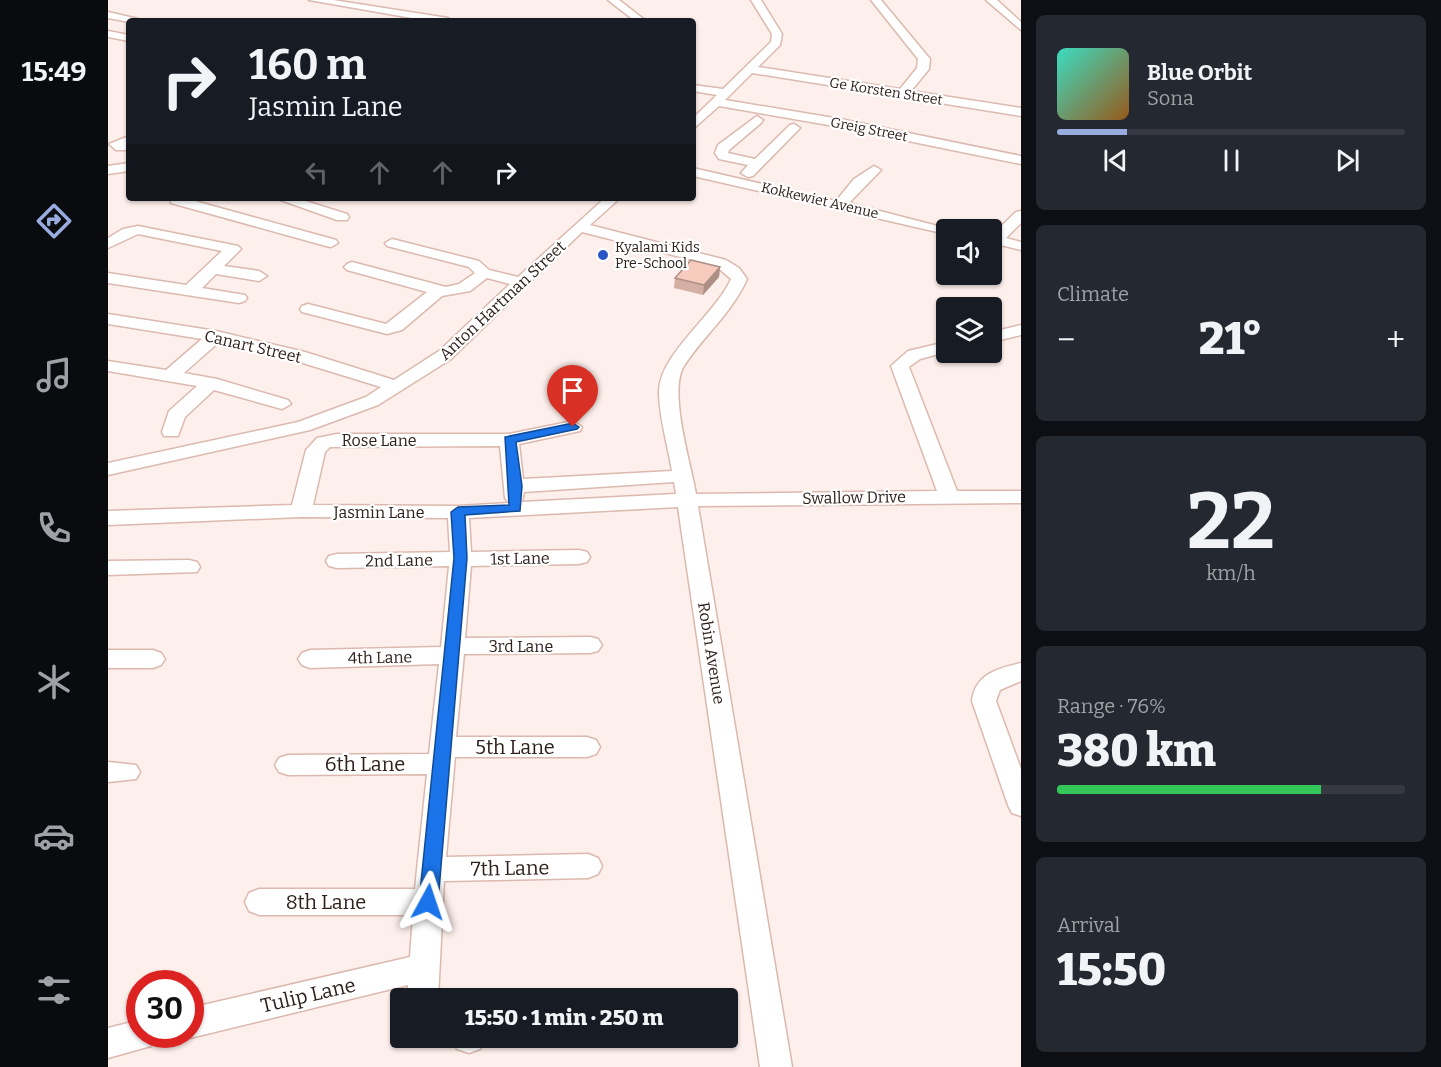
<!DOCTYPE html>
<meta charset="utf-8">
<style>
body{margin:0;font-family:Bitter,serif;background:#242831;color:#f1f3f6;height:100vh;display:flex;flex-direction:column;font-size:22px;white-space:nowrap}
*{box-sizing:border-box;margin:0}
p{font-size:20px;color:#9ea1a6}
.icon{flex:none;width:33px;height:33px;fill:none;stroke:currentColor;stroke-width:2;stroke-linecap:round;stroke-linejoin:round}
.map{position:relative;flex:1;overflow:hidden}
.details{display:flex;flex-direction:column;gap:15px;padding:15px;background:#0d0f14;width:420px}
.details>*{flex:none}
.top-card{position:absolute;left:18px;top:18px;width:570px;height:183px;border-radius:6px;box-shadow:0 2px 4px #0004;background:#171b24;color:#f1f3f6;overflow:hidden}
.tools{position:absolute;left:828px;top:219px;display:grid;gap:12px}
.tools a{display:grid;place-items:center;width:66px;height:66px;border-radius:6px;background:#171b24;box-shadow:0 2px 4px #0004;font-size:30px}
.speed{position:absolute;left:18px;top:970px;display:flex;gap:12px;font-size:30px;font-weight:700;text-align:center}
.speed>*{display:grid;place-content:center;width:78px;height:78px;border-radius:50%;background:#171b24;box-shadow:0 2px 4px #0004;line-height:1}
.speed .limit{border:9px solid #d22;background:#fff;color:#111}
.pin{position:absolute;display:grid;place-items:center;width:51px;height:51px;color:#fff;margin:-62px -26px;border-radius:50% 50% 50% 0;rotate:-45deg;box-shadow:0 0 6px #0007}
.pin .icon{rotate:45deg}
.me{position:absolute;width:66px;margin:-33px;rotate:5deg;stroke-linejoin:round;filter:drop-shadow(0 0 4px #0008)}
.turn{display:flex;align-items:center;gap:21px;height:126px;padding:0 24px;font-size:27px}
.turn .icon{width:78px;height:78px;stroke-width:2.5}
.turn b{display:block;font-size:42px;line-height:51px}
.lanes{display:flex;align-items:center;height:57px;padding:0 24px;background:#0003;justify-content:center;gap:30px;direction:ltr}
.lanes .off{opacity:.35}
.big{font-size:45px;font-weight:800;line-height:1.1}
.details .card{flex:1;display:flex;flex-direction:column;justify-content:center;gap:9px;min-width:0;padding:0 21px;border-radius:9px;background:#242831}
.details .dial{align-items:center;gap:0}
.dial b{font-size:78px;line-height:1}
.song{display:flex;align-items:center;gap:18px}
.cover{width:72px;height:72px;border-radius:9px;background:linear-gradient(135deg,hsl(170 70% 55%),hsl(30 70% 35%))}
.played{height:6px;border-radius:3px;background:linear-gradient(90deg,#98ace0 20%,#363941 20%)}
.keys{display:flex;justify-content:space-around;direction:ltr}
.heat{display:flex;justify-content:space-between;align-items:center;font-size:33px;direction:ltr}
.charge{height:9px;border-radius:4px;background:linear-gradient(90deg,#34c759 76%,#363941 0)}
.trip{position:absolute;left:282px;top:988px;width:348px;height:60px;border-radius:6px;background:#171b24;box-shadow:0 2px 4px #0004;font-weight:800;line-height:60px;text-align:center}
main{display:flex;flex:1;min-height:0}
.menu{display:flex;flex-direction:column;width:108px;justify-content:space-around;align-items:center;background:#090b0e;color:#9ea1a6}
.menu .icon{width:42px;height:42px}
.menu .active{color:#98ace0}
.menu b{font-size:27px;color:#f1f3f6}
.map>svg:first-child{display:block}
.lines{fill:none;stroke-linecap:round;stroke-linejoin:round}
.minor-casing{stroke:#dbb9af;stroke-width:3}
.minor{fill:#fff;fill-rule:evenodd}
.wall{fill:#d4afa4}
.shaded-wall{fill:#ad8f86}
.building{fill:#f7ccbf;stroke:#ad8f86;stroke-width:1.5}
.route{fill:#1a73e8;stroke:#114b97;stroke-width:1.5}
.poi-dot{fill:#2b55c4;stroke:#fff;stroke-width:2}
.labels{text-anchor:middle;stroke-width:4.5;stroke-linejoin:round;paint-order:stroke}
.far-street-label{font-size:14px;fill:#2e211d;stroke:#fff}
.far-poi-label{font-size:14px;fill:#2e211d;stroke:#fff;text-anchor:start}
.street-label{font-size:16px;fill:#2e211d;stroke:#fff}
.near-street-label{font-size:20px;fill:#2e211d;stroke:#fff}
</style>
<main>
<nav class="menu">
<b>15:49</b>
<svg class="icon active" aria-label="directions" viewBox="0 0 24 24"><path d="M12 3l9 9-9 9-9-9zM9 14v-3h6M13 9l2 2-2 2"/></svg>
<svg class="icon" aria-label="music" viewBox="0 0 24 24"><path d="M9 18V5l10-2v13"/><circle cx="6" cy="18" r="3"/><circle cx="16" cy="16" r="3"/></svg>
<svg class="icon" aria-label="phone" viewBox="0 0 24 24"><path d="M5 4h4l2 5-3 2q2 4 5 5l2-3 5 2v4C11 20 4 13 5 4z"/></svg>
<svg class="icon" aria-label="climate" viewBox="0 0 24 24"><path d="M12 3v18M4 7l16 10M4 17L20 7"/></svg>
<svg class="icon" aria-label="car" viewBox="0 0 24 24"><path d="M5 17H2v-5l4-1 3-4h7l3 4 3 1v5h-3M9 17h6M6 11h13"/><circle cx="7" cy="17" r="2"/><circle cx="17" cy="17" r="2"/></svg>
<svg class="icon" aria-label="filters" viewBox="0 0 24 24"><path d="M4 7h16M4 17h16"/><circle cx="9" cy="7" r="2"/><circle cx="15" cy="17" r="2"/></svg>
</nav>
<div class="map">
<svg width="913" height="1067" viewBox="0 0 913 1067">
<rect width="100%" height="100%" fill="#fdefeb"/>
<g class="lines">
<g class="minor-casing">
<path id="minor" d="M201,0h24l115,18 5,3h-24z
M500,0h11l27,21h-11z
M643,0h10l21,34 -2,11 -22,22 142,22 17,-21 1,-9 -47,-59h10l49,59 -1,10 -18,22 110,17v8l-269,-43 -27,27 115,19 181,37v8l-181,-37 -121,-21 -26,23v-11l24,-23 -24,-4v-6l30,4 48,-47 1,-8z
M878,0h11l24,22v8z
M0,12l39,9 -18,1 -21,-4z
M0,31l21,4v6l-21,-4z
M649,116l6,4 -2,3 -32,27 -1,3 27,6 35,-34 4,-1 6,4 -47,48 -5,1 -7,-4 7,-8 -29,-6 -4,-6 3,-8z
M21,136v14h-13l-7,-6z
M21,163v8l-21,3v-8z
M766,166l7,4 -32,33 104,27h-7v4l-253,-58v-8l143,33 18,-22z
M62,198h14l152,42 2,3 -7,4 -5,-1 -155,-43z
M167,198h21l51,16 2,3 -2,3h-10z
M497,198h15l-30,27 136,35 13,8 8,11c-15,34 -43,56 -63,87 -16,25 7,98 12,128l241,-3 -46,-125 17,-15 38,-9v10l-26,7 -11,8 48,124h64v12l-323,3 94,561h-32l-82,-560 -209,11 2,34 108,-2 8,2 3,5 -3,5 -8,2 -108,2 -6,72 125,-1 8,2 4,6 -4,6 -8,2 -126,1 -8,83h131l9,3 4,7 -4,7 -9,3h-132l-9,100 142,-3 10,4 4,8 -4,8 -10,4 -144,3 -6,118h-30v-14l-218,53 -8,-3h8v-27l220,-51 3,-42h-154l-10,-4 -4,-9 4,-9 10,-4h156l12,-115 -139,1 -9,-3 -4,-7 4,-7 9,-3 141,-1 10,-90 -129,4 -8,-3 -4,-6 4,-6 8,-3 131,-3 8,-81 -112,2 -8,-2 -3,-5 3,-5 8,-2 113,-2 -2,-34 -147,-1 -193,8v-14l184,-6 14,-55 11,-12 20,-4h172l64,-13 9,6 -2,4 -61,13 4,35 149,-8c-4,-25 -13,-54 -13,-79 0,-38 56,-77 72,-113l-15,-13 -134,-34 -131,127 -73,46 -68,25 -202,45v-12l190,-41 68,-25 15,-10 -88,-27 -74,-18 -35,31 33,6 71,21 3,4 -9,5 -68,-19 -29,27 -7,19h-14l-2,-4 7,-21 28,-25 -89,-15v-10l58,9 36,-31 -94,-15v-10l108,17 89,21 89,28 45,-29 71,-67 -23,-6 -17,13 -28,5 -40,34 -15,4 -85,-22 -2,-3 2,-3 6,-2 78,20 41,-32 -80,-22 -3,-3 3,-3 5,-2 94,25 13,-3 16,-11 -6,-6 -82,-21 -2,-3 7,-4 87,22 10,9 29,7zM392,446l5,52 4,5 -51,3 -145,-1 12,-53 5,-5zM566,482l2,12 -154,8 2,-10z
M913,211v12l-15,15 15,4v8l-29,-7v-8l24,-23z
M30,226l100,20 3,3 -17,17 35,5 8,5 -8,5 -43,-7 -14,14 43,7 2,3 -2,3 -6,2 -131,-20v-10l78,12 36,-34 -84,-17 -30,14v-10l15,-9z
M913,325v10l-29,7v-10z
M81,560l8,2 3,5 -3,5 -89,3v-14z
M0,650h45l8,3 4,6 -4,6 -8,3h-45z
M913,663v18l-21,9 -4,11 25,68v47l-9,-3 -4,-8 -36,-104c3,-27 26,-33 49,-38z
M0,762l28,3 4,7 -4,7 -28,3z
M32,1020v15h16l-5,11 -43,12v-30z
M344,1038h33l-5,11 -11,4 -12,-4z"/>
</g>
<use href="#minor" class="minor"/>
</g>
<path class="wall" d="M612,267l-1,10 -16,18 -29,-7 1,-10z"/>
<path class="shaded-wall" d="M612,267l-1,10 -16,18 1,-10z"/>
<path class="building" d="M583,260l29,7 -16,18 -29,-7z"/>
<path class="route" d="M465,423l6,4 -2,2 -61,13 6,44 -2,25 -55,4 2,43 -29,344 -3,6 -7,2 -6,-2 -3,-6 35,-344 -3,-46 7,-5 51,-2 -4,-68z"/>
<circle class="poi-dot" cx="495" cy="255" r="6"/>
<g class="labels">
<g class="far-street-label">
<text transform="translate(778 91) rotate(9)" y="5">Ge Korsten Street</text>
<text transform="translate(761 129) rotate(11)" y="5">Greig Street</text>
<text transform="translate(712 200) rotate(13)" y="5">Kokkewiet Avenue</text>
</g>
<g class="far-poi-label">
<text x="507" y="252">Kyalami Kids<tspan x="507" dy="16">Pre-School</tspan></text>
</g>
<g class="street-label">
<text transform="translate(394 300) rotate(-43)" y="6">Anton Hartman Street</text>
<text transform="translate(145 346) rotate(13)" y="6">Canart Street</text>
<text x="271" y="446">Rose Lane</text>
<text transform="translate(746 497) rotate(-1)" y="6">Swallow Drive</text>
<text x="271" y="518">Jasmin Lane</text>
<text transform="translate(412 558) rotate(-1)" y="6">1st Lane</text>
<text transform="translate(291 560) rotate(-1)" y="6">2nd Lane</text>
<text x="413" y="652">3rd Lane</text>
<text transform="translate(604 653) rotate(81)" y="6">Robin Avenue</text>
<text transform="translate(272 657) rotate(-1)" y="6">4th Lane</text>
</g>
<g class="near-street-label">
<text x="407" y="754">5th Lane</text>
<text x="257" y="771">6th Lane</text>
<text transform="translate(402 868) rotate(-1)" y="7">7th Lane</text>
<text x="218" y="909">8th Lane</text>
<text transform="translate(200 995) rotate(-13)" y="7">Tulip Lane</text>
</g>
</g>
</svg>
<div class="tools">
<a><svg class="icon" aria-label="sound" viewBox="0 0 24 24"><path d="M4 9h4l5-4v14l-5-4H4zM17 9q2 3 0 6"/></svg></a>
<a><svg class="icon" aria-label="layers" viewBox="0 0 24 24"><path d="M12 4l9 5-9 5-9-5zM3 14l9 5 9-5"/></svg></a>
</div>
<div class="speed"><div class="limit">30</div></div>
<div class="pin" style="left:465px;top:427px;background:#d93025"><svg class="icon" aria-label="arrive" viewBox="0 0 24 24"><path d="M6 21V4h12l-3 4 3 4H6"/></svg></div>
<svg class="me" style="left:320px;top:902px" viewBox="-20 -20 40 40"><path d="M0-17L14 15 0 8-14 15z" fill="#1a73e8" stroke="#fff" stroke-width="4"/></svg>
<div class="trip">15:50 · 1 min · 250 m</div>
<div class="top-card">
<div class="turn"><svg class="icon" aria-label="right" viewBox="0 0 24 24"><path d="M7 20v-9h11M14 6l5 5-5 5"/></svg><div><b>160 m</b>Jasmin Lane</div></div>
<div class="lanes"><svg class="icon off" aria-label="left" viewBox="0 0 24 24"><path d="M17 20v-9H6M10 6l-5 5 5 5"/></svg><svg class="icon off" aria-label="ahead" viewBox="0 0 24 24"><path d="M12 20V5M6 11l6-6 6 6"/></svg><svg class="icon off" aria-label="ahead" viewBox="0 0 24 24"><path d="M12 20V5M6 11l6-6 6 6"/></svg><svg class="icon" aria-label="right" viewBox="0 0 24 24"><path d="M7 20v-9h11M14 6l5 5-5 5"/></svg></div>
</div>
</div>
<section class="details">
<div class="card">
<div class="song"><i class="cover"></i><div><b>Blue Orbit</b><p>Sona</p></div></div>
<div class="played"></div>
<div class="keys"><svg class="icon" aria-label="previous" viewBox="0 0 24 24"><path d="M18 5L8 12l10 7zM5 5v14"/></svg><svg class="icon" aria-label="pause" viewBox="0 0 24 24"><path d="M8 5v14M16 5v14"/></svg><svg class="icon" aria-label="next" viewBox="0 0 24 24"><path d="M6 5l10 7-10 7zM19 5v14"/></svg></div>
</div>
<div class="card"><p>Climate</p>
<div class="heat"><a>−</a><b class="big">21°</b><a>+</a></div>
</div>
<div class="card dial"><b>22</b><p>km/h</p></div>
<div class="card"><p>Range · 76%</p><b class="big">380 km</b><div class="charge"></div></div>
<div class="card"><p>Arrival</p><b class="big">15:50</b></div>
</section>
</main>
